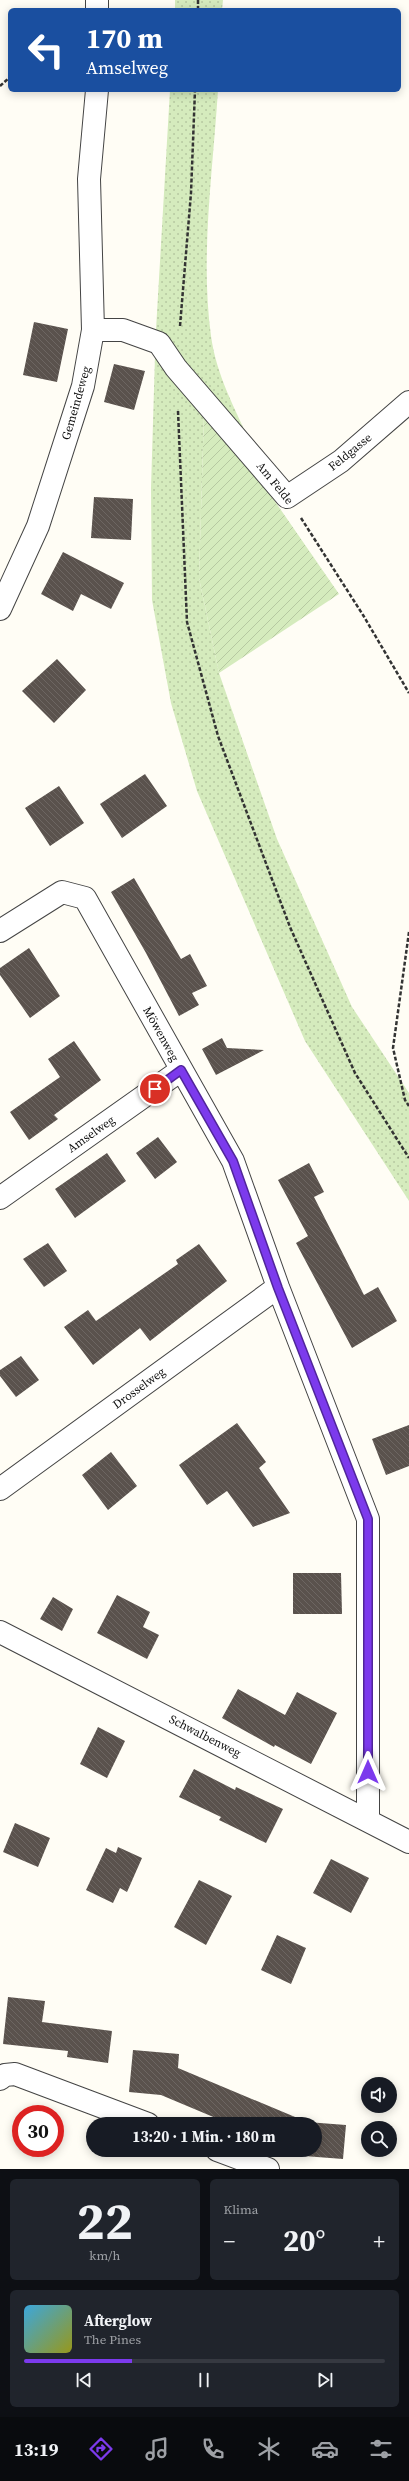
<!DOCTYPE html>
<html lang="de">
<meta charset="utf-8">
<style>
body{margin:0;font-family:"Source Serif 4",serif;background:#20242c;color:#f1f3f6;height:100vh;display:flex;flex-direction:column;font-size:15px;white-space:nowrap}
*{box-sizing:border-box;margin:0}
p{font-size:13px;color:#9ea1a6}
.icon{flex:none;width:22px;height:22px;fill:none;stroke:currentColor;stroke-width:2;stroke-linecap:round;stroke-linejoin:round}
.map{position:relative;height:2169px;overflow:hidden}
.details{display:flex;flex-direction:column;gap:10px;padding:10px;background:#0d0f14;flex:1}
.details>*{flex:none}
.hud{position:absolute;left:8px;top:8px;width:393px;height:84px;border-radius:6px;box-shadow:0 2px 10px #0003;background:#1a4fa0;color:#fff;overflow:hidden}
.buttons{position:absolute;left:361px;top:2077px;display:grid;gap:8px}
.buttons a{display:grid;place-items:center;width:36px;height:36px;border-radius:50%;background:#171b24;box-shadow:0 2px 10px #0003;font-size:20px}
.speed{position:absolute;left:12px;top:2105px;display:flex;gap:8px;font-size:20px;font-weight:700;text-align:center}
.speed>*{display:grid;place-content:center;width:52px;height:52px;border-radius:50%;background:#171b24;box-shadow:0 2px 10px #0003;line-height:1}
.speed .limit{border:6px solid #d22;background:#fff;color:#111}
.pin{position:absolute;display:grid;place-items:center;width:34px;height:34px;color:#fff;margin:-17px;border:2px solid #fff;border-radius:50%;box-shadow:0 1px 4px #0007}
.me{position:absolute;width:44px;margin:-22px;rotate:0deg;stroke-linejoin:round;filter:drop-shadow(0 0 3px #0008)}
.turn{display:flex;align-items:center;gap:14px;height:84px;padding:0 12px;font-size:18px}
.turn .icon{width:52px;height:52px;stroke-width:2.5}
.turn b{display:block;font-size:28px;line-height:34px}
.big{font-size:30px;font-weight:700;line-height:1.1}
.details .card{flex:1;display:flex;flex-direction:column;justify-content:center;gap:6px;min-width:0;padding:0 14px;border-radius:6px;background:#20242c}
.details .dial{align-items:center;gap:0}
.dial b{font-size:52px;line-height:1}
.song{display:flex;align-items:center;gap:12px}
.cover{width:48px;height:48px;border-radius:6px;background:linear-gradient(135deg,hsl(200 70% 55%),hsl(60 70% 35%))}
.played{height:4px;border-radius:2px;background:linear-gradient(90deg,#7c3aed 30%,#363941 30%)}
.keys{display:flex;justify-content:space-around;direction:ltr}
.heat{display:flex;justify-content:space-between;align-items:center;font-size:22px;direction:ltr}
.details .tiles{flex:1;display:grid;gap:10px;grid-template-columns:1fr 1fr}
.card:last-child{grid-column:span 2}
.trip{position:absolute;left:86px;top:2117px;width:236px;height:40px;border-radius:20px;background:#171b24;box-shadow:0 2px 10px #0003;font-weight:700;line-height:40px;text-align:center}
.tab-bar{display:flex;height:64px;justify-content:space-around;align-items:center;background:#090b0e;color:#9ea1a6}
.tab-bar .icon{width:28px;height:28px}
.tab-bar .on{color:#7c3aed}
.tab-bar b{font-size:18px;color:#f1f3f6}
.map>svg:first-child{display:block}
.grass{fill:url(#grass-dots)}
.garden{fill:url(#garden-furrows)}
.building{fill:url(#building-back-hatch)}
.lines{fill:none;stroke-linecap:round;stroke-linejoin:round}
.minor-casing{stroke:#444;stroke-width:24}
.path{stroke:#333;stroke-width:2.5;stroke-dasharray:4 2;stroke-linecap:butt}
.minor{stroke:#fff;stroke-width:22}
.route-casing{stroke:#51269a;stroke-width:10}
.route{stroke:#7c3aed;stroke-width:7}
.labels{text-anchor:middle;stroke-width:4;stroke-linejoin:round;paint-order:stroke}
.street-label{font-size:12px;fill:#111;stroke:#fff}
</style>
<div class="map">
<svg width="409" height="2169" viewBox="0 0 409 2169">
<defs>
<pattern id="grass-dots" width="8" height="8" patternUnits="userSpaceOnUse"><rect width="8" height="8" fill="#d5ebbd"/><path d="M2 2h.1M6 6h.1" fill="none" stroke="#b6c8a1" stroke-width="1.8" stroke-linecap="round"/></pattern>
<pattern id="garden-furrows" width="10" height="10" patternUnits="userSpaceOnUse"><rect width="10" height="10" fill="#d5ebbd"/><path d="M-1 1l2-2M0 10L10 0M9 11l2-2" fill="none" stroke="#b6c8a1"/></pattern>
<pattern id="building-back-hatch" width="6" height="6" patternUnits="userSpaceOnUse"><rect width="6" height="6" fill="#5a524d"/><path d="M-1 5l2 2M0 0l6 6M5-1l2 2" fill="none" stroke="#6d6662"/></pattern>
</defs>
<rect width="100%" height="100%" fill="#fffdf5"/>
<path class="grass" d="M175,0h48l-1,10h-47z
M170,90h48c-5,80 -18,166 -7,246 5,38 24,73 40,108l-95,-114z
M155,356l49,57 -5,165 20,95 58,166 75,168 57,86v108l-104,-160 -108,-250 -26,-88 -19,-103 -1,-112z"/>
<path class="garden" d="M204,413l50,58 85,123 -120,79 -20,-95z"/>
<path class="building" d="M34,322l34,7 -11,53 -34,-7z
M114,364l31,7 -11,39 -30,-8z
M94,497l39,2 -2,41 -40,-2z
M63,552l61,31 -13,26 -30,-15 -8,17 -32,-17z
M57,659l29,31 -32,33 -32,-32z
M145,774l22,32 -45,32 -22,-34z
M59,786l25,37 -34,23 -25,-38z
M134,878l47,81 9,-5 17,32 -15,7 7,12 -20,11 -33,-63 -35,-61z
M29,948l31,48 -30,22 -30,-43v-7z
M222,1038l5,10 37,2 -48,25 -14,-26z
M74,1041l27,39 -47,35 4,4 -29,21 -19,-28 50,-35 -12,-18z
M158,1137l19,25 -22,17 -19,-26z
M107,1153l19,28 -51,37 -20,-29z
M309,1163l15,29 -10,5 50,98 14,-8 19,34 -45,27 -56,-105 12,-7 -30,-56z
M48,1243l19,28 -23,16 -21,-28z
M199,1244l28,37 -77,60 -10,-13 -47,37 -29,-38 24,-17 8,11 82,-57 -2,-4z
M21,1356l18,24 -23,17 -16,-21v-6z
M237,1423l29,39 -7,6 31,45 -37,14 -26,-36 -20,14 -28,-40z
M409,1425v41l-23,9 -14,-36z
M111,1452l26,34 -29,24 -26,-35z
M293,1573h48l1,41h-49z
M117,1595l33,17 -7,15 16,8 -12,24 -50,-26z
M53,1597l20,12 -11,22 -22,-12z
M238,1689l47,26 12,-23 40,21 -26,51 -36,-19 -1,2 -52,-29z
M98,1727l27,14 -18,37 -27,-14z
M194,1769l41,21 1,-3 47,22 -17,34 -47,-23 2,-3 -42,-20z
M15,1823l35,15 -12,29 -35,-15z
M118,1847l24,11 -15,34 -7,-4 -7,15 -27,-13 20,-42 10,5z
M331,1859l38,19 -18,35 -38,-20z
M199,1880l33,16 -26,49 -32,-18z
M277,1935l29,13 -15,36 -30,-14z
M8,1997l37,4 -3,21 70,9 -4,32 -41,-6 1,-6 -65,-7z
M133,2050l46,4 -1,14 129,54 39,3 -3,34 -39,-3 1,-6h10v-26h-85l-69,-29 -32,-3z"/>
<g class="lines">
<g class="minor-casing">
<path id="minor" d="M97,0v10
M93,330h30l36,13 17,25 111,129 54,-36 68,-59
M0,609l38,-83 45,-140 10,-56 -4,-151 8,-89
M0,931l62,-39 23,6 148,263 45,126 90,232v300
M0,1198l181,-128
M0,1489l278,-202
M0,1632l409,210
M0,2079l5,-4 10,-1 133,50
M217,2150l51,19"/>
</g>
<path class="path" d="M198,10v-10
M0,86l10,-9
M180,326l11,-133 4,-103
M178,411l9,211 31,114 72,191 65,146 54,85
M301,518l62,97 46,78
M409,932l-16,116 12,52 4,6"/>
<use href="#minor" class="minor"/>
</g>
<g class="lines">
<g class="route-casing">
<path id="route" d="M155,1089l26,-19 52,91 45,127 90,231v253"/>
</g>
<use href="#route" class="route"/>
</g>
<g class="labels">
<g class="street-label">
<text transform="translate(76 403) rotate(-74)" y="4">Gemeindeweg</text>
<text transform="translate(350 452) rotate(-39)" y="4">Feldgasse</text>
<text transform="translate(275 483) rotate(51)" y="4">Am Felde</text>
<text transform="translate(161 1034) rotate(61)" y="4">Möwenweg</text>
<text transform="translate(91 1134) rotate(-35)" y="4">Amselweg</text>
<text transform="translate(139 1388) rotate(-36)" y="4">Drosselweg</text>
<text transform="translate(205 1736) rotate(27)" y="4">Schwalbenweg</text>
</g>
</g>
</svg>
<div class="buttons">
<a><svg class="icon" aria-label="sound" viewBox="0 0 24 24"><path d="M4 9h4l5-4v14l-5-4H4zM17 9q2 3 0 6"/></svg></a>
<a><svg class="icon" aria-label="search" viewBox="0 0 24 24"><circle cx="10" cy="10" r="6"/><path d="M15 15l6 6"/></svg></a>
</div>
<div class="speed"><div class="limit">30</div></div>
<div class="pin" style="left:155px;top:1089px;background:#d93025"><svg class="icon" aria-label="arrive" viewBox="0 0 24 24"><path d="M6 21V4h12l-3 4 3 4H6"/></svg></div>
<svg class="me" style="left:368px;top:1772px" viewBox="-20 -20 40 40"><path d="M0-17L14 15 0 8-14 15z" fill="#7c3aed" stroke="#fff" stroke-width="4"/></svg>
<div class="trip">13:20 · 1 Min. · 180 m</div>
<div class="hud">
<div class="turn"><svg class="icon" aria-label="left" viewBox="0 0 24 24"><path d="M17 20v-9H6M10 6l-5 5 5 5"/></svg><div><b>170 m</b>Amselweg</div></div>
</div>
</div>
<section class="details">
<div class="tiles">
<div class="card dial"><b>22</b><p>km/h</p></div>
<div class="card"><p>Klima</p>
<div class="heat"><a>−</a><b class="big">20°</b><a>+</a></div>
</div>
<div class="card">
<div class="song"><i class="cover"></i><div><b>Afterglow</b><p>The Pines</p></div></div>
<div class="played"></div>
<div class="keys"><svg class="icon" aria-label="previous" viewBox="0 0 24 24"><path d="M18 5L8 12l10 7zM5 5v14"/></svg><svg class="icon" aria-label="pause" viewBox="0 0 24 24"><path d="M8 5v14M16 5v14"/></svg><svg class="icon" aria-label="next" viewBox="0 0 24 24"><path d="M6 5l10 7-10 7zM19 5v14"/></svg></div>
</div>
</div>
</section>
<nav class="tab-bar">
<b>13:19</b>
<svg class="icon on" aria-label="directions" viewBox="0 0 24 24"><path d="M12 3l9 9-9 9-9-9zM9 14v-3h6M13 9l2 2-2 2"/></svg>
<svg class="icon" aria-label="music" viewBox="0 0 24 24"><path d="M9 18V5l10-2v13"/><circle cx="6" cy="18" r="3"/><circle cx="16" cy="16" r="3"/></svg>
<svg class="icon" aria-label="phone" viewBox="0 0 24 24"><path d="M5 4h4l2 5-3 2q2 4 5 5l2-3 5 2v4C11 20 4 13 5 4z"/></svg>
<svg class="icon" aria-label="climate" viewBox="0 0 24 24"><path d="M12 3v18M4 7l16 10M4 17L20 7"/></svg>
<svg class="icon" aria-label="car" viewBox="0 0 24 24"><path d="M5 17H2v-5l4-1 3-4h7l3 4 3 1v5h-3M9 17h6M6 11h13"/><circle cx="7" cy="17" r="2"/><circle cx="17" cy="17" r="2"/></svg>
<svg class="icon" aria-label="filters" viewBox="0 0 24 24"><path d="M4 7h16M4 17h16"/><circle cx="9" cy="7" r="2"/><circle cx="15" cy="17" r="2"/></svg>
</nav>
